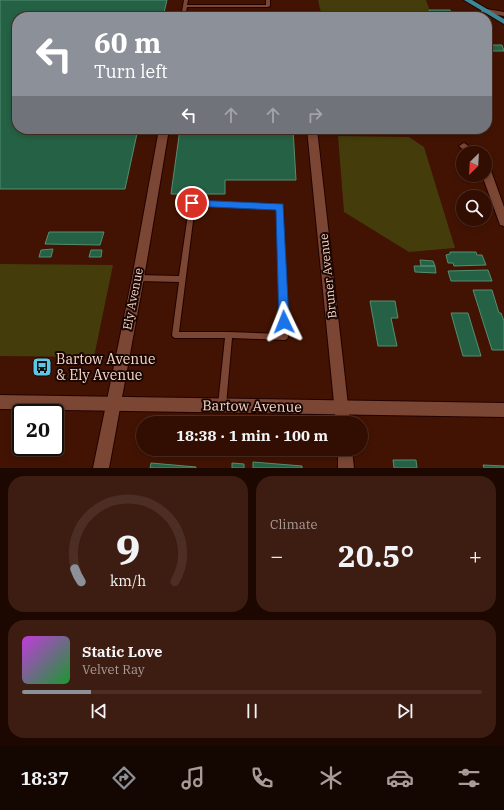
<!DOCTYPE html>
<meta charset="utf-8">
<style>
body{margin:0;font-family:"IBM Plex Serif",serif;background:#3d1c11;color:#f1f3f6;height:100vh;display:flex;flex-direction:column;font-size:15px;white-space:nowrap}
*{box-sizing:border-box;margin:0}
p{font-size:13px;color:#a89c99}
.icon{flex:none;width:22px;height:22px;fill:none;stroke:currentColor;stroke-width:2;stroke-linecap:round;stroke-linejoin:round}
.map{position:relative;height:468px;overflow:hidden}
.details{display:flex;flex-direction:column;gap:8px;padding:8px;background:#1c0801;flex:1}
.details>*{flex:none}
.top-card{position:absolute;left:12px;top:12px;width:480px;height:122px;border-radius:16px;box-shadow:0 2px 6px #0003,0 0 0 1px #4d2e24;background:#8c9099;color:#fff;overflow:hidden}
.needle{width:26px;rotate:204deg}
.tools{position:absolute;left:456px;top:146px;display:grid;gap:8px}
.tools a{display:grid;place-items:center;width:36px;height:36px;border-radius:50%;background:#320e02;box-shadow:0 2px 6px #0003,0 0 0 1px #4d2e24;font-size:20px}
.speed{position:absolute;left:12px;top:404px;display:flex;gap:8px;font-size:20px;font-weight:700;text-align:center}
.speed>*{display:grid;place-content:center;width:52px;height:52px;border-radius:50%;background:#320e02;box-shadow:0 2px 6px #0003,0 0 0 1px #4d2e24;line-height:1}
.speed .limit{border:2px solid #111;border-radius:6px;background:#fff;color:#111}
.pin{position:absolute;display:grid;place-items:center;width:34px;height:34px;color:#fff;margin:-17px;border:2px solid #fff;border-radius:50%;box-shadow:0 1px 4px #0007}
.me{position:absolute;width:44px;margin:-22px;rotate:358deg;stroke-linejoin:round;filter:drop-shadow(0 0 3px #0008)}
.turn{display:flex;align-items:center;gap:14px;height:84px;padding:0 16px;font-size:18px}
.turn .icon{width:52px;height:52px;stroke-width:2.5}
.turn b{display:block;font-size:28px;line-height:34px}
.lanes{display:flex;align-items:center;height:38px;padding:0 16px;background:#0003;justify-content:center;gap:20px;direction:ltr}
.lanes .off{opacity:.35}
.big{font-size:30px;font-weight:700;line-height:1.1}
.details .card{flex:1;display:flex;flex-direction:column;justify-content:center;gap:6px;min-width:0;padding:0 14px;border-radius:16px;background:#3d1c11}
.details .dial{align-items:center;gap:0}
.dial svg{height:104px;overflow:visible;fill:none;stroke:#4d2e24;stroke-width:7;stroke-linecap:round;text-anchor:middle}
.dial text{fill:#f1f3f6;stroke:none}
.song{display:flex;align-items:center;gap:12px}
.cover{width:48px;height:48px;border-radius:6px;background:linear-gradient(135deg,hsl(290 70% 55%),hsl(130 70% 35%))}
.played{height:4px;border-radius:2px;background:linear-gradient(90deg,#8c9099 15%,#4d2e24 15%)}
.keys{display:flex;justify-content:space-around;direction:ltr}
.heat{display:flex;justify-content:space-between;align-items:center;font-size:22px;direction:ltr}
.details .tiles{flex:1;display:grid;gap:8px;grid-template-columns:1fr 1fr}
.card:last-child{grid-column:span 2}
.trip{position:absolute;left:136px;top:416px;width:232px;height:40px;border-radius:20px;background:#320e02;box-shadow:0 2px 6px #0003,0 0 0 1px #4d2e24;font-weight:700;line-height:40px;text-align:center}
.menu{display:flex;height:64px;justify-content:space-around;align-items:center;background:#140601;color:#a89c99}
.menu .icon{width:28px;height:28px}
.menu .active{color:#8c9099}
.menu b{font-size:18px;color:#f1f3f6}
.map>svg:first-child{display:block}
.green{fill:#443c0b}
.building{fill:#256145;stroke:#538e70}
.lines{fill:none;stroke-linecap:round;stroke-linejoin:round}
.service-casing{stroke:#220200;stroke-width:2}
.minor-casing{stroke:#220200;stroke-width:2}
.secondary-casing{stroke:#220200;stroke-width:2}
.primary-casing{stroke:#220200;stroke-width:2}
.service{fill:#7b4634;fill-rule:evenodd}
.minor{fill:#7b4634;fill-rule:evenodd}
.secondary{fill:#7b4634;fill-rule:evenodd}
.primary{fill:#3b8998;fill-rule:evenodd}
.route{fill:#1a73e8;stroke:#114b97}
.labels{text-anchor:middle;stroke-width:4;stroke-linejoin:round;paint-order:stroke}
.street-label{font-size:12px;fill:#f6d6cb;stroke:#1b0702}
.near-poi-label{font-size:14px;fill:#f6d6cb;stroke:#1b0702;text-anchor:start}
.near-street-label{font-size:14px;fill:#f6d6cb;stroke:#1b0702}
</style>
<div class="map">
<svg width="504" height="468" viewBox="0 0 504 468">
<rect width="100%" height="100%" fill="#421302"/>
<path class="green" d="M318,0h108l6,17h-110z
M338,136l71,1 15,10 31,101 -46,4 -65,-40z
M0,264l113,1 -19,92 -94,-1z"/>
<path class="building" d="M0,0h167l-4,17h-146v112h121l-13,60h-125z
M429,10h21l2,5h6l1,2h-27z
M487,45h15l2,6h-17z
M180,129h113l3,51h-71v14h-54z
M49,232h55l-4,13 -55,-1z
M53,249l-2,8h-12l2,-7z
M91,250h11l-1,7h-12z
M450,252h26l1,3h5l4,10 -32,1 -1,-3h-5l-2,-8 4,-1z
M420,260l13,1 2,5h-14z
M414,266h21l1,7 -21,-1z
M488,270l4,11h-41l-3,-10z
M473,290h19l7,23h2l3,8v29h-12z
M370,301h25l3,17h-7l6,28h-19z
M451,313h17l13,43h-18z
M393,460h23l1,8h-23z
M253,462l49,4v2h-49z
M151,463l45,4v1h-46z
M232,463l12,1v4h-12z
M483,465l21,1v2h-20z"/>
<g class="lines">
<g class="service-casing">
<path id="service" d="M184,0h4l-1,5h79v-5h4v6l-2,1h-81l-2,10h-4z
M190,201l90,3 3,2 5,131 -1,2 -2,1 -53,-2 -6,67 -1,3 -3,1 -3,-1 -1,-3 7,-67h-50l-2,-1 -1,-2 7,-53 -41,-1 -2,-1 -1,-2 1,-2 2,-1 41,1zM195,205l82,3 4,126 -52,-2h-50z"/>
</g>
<g class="minor-casing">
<path id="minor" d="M481,8l23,4v4l-23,-4z
M159,129h10l-25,149 -35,190h-16l39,-190z
M307,129h10l33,294h-14z
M464,143l15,10h-12l-8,-7z
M485,164l5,4 14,39v19l-4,-1 -1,-3 -17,-47h3z
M338,449h14l2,19h-16z"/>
</g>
<g class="secondary-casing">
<path id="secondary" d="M0,395l504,8v14l-504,-8z"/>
</g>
<g class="primary-casing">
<path id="primary" d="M464,0h8l32,19v5z"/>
</g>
<use href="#service" class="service"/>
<use href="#minor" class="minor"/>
<use href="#secondary" class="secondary"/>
<use href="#primary" class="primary"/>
</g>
<path class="route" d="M192,200l91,4 6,118 -1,4 -4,1 -3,-1 -2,-4 -3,-112 -84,-4 -4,-3z"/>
<defs>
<g id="bus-square" transform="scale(1)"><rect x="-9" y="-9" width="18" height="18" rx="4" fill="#5cc7e7" stroke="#1b0702"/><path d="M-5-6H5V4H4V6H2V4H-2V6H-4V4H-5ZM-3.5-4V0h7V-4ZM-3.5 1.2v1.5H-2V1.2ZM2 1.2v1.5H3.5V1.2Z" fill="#111"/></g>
</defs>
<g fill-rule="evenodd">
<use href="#bus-square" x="42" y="367"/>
</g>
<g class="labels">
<g class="street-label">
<text transform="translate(328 276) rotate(-96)" y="4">Bruner Avenue</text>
<text transform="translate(133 299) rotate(-79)" y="4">Ely Avenue</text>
</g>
<g class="near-poi-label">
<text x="56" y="364">Bartow Avenue<tspan x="56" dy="16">&amp; Ely Avenue</tspan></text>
</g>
<g class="near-street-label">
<text transform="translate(252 406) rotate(1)" y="5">Bartow Avenue</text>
</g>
</g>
</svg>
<div class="tools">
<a><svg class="needle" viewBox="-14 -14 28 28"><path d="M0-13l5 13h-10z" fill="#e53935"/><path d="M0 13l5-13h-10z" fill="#a89c99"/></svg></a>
<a><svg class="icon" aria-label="search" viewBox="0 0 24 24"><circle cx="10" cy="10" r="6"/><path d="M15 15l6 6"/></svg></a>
</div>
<div class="speed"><div class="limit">20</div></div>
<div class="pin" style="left:192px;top:203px;background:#d93025"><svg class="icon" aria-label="arrive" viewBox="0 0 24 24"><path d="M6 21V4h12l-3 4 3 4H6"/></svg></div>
<svg class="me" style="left:284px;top:322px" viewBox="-20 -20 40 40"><path d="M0-17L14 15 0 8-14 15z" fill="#1a73e8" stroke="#fff" stroke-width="4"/></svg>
<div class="trip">18:38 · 1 min · 100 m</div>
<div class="top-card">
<div class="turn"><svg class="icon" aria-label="left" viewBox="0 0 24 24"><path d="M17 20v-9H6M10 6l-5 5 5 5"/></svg><div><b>60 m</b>Turn left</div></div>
<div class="lanes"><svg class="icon" aria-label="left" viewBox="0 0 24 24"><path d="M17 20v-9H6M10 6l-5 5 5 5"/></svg><svg class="icon off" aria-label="ahead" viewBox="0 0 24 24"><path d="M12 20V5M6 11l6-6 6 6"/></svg><svg class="icon off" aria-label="ahead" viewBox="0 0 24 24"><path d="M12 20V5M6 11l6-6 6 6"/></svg><svg class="icon off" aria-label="right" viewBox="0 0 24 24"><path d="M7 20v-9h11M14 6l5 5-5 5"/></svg></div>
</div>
</div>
<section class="details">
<div class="tiles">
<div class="card dial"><svg viewBox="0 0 100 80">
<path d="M14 69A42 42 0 1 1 86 69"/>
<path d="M14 69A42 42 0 0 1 9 59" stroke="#8c9099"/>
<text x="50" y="56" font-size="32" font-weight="700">9</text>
<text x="50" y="72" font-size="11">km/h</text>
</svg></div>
<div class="card"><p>Climate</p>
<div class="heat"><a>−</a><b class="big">20.5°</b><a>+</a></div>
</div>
<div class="card">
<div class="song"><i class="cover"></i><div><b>Static Love</b><p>Velvet Ray</p></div></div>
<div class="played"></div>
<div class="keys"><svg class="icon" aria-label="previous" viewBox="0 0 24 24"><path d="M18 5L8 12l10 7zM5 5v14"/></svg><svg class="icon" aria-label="pause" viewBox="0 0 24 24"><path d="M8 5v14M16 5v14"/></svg><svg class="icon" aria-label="next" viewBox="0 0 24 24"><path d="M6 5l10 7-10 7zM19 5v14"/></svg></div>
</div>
</div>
</section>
<nav class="menu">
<b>18:37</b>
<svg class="icon active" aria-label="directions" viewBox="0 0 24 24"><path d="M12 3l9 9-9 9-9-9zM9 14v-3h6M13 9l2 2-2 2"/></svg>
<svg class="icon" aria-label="music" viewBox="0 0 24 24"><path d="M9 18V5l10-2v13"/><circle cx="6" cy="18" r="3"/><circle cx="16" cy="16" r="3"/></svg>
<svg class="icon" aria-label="phone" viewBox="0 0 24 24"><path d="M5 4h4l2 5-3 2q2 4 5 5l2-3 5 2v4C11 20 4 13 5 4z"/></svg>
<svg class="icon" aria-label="climate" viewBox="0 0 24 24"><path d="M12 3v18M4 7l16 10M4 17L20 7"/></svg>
<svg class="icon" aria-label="car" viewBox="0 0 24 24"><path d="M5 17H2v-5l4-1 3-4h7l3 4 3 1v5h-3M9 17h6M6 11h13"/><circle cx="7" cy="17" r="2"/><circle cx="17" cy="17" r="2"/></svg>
<svg class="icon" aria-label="filters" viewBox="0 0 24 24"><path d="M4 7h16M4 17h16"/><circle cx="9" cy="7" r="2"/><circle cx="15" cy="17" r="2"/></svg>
</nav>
